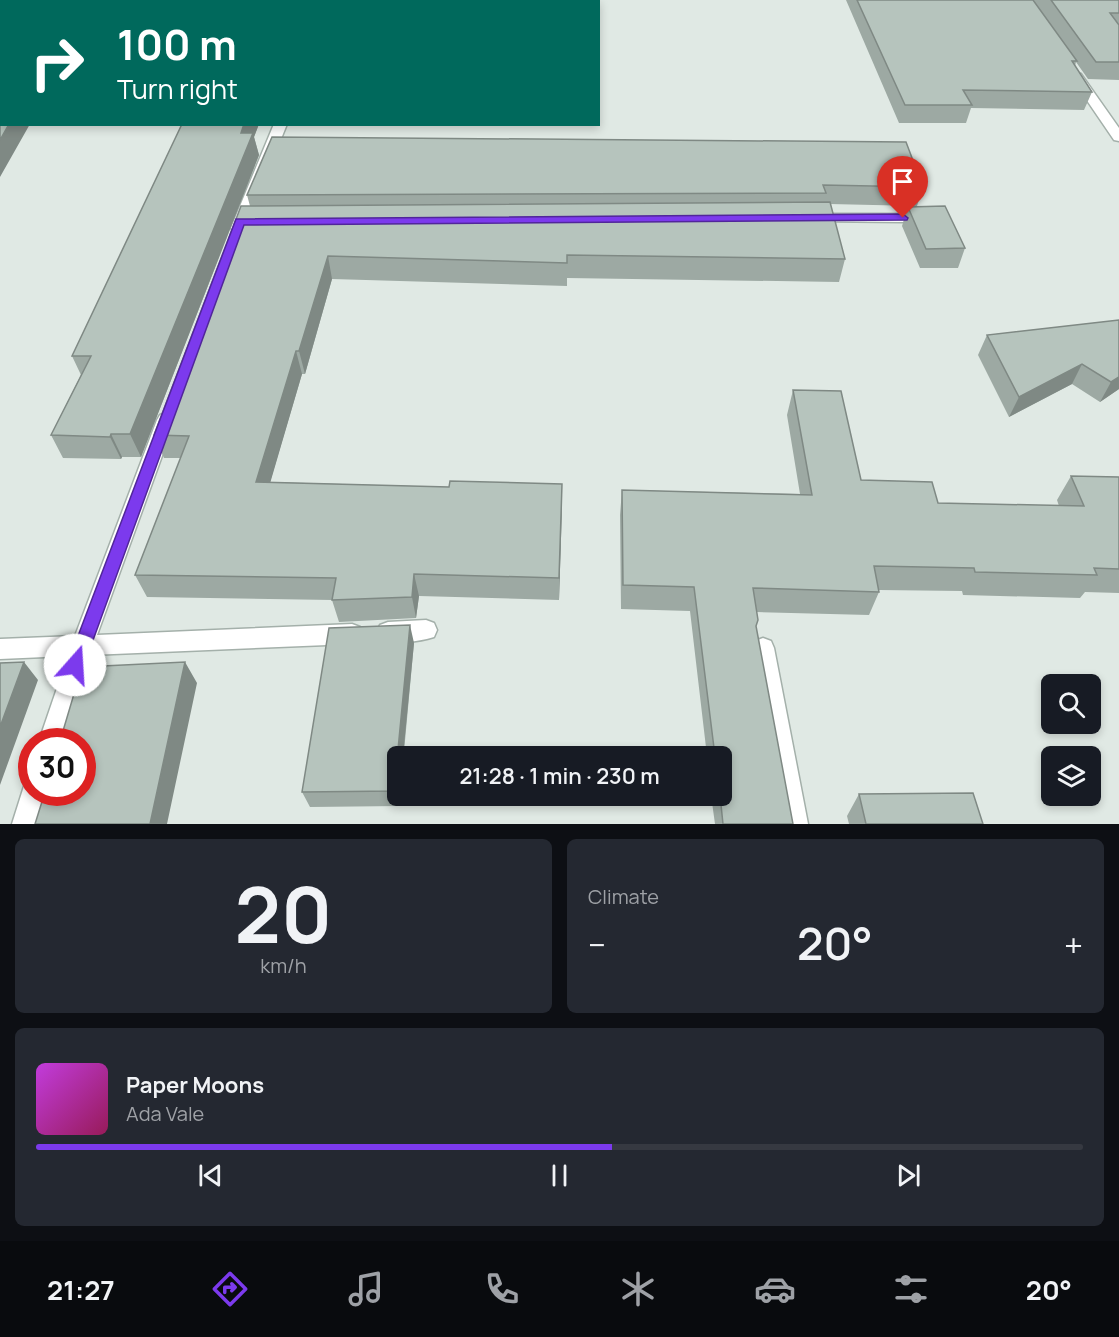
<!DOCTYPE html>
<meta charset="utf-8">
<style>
body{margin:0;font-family:Manrope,sans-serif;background:#242831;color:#f1f3f6;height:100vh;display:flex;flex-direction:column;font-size:22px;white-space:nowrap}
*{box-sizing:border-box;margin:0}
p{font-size:20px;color:#9ea1a6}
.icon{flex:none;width:33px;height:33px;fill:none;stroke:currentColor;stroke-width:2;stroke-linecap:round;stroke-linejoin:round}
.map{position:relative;height:824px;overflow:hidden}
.sheet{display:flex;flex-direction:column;gap:15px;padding:15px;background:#0d0f14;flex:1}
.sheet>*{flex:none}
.banner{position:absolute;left:0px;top:0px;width:600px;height:126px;box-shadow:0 3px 9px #0003;background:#00695c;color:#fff;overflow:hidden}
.buttons{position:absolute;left:1041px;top:674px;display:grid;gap:12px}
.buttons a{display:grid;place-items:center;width:60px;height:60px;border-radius:9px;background:#171b24;box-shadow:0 3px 9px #0003;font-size:30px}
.speed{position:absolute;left:18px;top:728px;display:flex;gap:12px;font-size:30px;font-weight:700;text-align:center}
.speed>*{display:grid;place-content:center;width:78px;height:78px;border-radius:50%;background:#171b24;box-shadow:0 3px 9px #0003;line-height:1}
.speed .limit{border:9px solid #d22;background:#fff;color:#111}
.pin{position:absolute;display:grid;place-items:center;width:51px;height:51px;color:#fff;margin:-62px -26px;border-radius:50% 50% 50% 0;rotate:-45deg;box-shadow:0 0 6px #0007}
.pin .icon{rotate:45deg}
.me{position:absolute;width:66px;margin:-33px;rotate:19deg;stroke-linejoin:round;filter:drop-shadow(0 0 4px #0008)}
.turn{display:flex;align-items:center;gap:21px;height:126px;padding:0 18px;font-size:27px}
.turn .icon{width:78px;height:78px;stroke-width:2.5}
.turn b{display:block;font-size:42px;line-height:51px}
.big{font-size:45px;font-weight:600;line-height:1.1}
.sheet .card{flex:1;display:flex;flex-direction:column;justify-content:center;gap:9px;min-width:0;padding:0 21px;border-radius:9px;background:#242831}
.sheet .dial{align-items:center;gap:0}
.dial b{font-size:78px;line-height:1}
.song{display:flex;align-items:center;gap:18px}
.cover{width:72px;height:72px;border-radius:9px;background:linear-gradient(135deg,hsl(290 70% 55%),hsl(330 70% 35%))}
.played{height:6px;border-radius:3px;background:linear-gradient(90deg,#7c3aed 55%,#363941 55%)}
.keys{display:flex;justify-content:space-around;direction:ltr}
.heat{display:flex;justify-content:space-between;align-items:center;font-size:33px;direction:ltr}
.sheet .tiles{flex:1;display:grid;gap:15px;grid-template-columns:1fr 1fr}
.card:last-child{grid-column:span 2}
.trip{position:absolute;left:387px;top:746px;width:345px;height:60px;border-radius:9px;background:#171b24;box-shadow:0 3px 9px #0003;font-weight:600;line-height:60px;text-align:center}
.dock{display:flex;height:96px;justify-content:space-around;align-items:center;background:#090b0e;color:#9ea1a6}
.dock .icon{width:42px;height:42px}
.dock .on{color:#7c3aed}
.dock b{font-size:27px;color:#f1f3f6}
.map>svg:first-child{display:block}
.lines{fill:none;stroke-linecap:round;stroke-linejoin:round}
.minor-casing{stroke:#a4b0aa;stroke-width:3}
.minor{fill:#fff;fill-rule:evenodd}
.wall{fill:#9da9a3}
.shaded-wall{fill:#7f8984}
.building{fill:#b6c4bd;stroke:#7f8984;stroke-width:1.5}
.route{fill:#7c3aed;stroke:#51269a;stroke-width:1.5}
</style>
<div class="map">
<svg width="1119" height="824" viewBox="0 0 1119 824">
<rect width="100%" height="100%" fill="#e0e9e4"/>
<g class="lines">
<g class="minor-casing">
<path id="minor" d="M328,0h12l-12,2z
M1077,73l4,1 38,54v13l-5,-1 -43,-63z
M274,124h13l-42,104 -2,3h-10l-2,-3z
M812,214h91l7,4 -7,4 -96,-1 -2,-3 2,-3z
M166,413l6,2 3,5 -78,215 255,-11 8,3 3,7 -3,7 -8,3 -262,11 -27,86h-24l29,-85 -68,3v-20l75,-3 82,-216 3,-5z
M426,620l8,3 3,7 -3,7c-15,5 -39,7 -54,2l-3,-7 3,-7 8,-3z
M763,638l8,3 3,7 34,176h-24l-32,-176 3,-7z
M32,781v11h14l-10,32h-24l13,-41z"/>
</g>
<use href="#minor" class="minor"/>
</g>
<path class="wall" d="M846,0h273v80l-31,-1 -12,-17 -1,4 17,26 -8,18 -113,-2 -5,15h-67z
M182,124h77l-5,13 5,18 -118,302h-19l-1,2 -58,-1 -12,-23 30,-60 -9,-19z
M272,137l651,50 -6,19 -87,-2 15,55 -6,23 -272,-4v8l-235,-7 -27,95h-3l-32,108 179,5 113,-3 -3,116 -140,-4 -3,22 -77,4 -7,-22 -185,-3 -12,-22 46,-117h-17l-10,-23 96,-229 -3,-11z
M908,207l57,41 -7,20h-38l-18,-42z
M1119,320v69l-19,13 -28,-18 -63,33 -31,-62 9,-20z
M793,390l68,90 77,23 121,3 -2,-6 14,-24 48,1v116l-34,-1 -5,6 -117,-3 -1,-4 -83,-1v2l-10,23 -112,-3 -1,15 37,197h-78l-4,-29h11v-39h-15l-17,-145 -69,-2 -1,-94 2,-25 178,4 -13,-79z
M414,643l-15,163 -89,1 -8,-15z
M859,794l124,30h-134l-2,-8z"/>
<path class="shaded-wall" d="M111,0h16l-1,2h-16z
M300,0h11v2h-12z
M9,124h21l-30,53v-37z
M244,124h15l-5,13 5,18 -118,302 -11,-23z
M328,256l4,23 -27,95 -6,-23z
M296,351l6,23 -38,130 -8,-22z
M1082,364l-10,20 -63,33 10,-20z
M1119,377v12l-19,13 11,-20z
M111,434l11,23 -1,2 -11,-22z
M562,484v23l-3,93v-22z
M414,574l5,22 -3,22 -4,-21z
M410,625l4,18 -11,113h-5v39h2l-1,11 -5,-15z
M24,662l14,18 -38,105v-58z
M185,662l12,21 -30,141h-17z"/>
<path class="building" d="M68,0h43l-1,2h-43z
M257,0h43l-1,2h-42z
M481,0h69l-1,2h-68z
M857,0h176l44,61h-5l20,31 -129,-2 9,15h-67z
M1051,0h68v13h-9l9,12v37h-23z
M0,37h2v87h7l-9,16z
M182,124h62l-3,9h12l-123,301h-19l-1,3 -59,-2 40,-79h-19z
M272,137l634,5 17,45 -100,-2 3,8 -579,2z
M830,202l15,57 -278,-4v8l-239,-7 -29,95h-3l-40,131 193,5 1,-6 112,3 -3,94 -145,-4 -2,23 -80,3 4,-22 -201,-3 54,-139 -35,-1 87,-229z
M945,206l20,42 -39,1 -18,-42z
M1119,320v57l-8,5 -29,-18 -63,33 -32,-62z
M793,390l48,1 20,89 71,2 6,21 146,3 -13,-30 48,1v92l-25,-1 3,7 -122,-3 -1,-4 -100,-2 5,26 -126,-4 5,32 -2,6 37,198h-70l-3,-29h2v-39h-7l-21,-169 -71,-2 -1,-95 190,5z
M410,625l-16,166 -92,1 27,-164z
M24,662l-24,65v-64z
M185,662l-35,162h-115l10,-32h37v-51h-22l22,-74z
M973,793l10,31h-117l-7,-30z"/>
<path class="route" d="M903,214l5,4 -1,2 -663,5 -160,440 -3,5 -6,2 -6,-2 -2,-5 169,-446z"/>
</svg>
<div class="buttons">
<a><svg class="icon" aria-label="search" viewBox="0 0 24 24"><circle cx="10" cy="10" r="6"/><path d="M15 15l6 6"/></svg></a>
<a><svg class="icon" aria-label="layers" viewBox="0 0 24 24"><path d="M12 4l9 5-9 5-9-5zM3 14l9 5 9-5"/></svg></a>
</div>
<div class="speed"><div class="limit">30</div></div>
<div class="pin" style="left:903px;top:218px;background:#d93025"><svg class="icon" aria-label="arrive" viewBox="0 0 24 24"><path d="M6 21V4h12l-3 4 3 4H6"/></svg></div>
<svg class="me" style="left:75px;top:665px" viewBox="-20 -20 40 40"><circle r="19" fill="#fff"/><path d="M0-13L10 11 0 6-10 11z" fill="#7c3aed"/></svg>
<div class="trip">21:28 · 1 min · 230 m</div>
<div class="banner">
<div class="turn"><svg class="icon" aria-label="right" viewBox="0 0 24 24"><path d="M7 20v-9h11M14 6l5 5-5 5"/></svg><div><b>100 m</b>Turn right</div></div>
</div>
</div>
<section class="sheet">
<div class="tiles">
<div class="card dial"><b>20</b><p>km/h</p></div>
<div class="card"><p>Climate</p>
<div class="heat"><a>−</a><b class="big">20°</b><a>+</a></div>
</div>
<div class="card">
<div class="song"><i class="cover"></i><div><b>Paper Moons</b><p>Ada Vale</p></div></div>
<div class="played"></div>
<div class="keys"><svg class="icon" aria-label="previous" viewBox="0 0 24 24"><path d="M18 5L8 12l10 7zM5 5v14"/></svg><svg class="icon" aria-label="pause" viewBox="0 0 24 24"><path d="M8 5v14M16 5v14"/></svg><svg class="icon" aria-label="next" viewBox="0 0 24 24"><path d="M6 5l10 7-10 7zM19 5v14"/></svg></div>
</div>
</div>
</section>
<nav class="dock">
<b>21:27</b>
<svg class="icon on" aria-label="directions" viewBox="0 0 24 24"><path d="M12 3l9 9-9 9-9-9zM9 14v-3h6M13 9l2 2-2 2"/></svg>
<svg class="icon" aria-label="music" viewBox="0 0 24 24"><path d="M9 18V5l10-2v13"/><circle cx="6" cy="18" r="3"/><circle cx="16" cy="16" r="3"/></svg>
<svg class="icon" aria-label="phone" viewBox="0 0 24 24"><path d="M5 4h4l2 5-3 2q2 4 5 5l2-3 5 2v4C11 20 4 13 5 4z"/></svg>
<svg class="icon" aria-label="climate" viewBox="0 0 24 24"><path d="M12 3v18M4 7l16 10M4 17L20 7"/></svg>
<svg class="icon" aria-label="car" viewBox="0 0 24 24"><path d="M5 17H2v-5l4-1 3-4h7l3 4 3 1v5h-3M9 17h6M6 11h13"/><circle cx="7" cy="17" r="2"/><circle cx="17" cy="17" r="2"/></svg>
<svg class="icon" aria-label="filters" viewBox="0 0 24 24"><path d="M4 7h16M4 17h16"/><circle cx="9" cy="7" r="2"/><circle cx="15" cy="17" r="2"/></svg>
<b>20°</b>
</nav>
